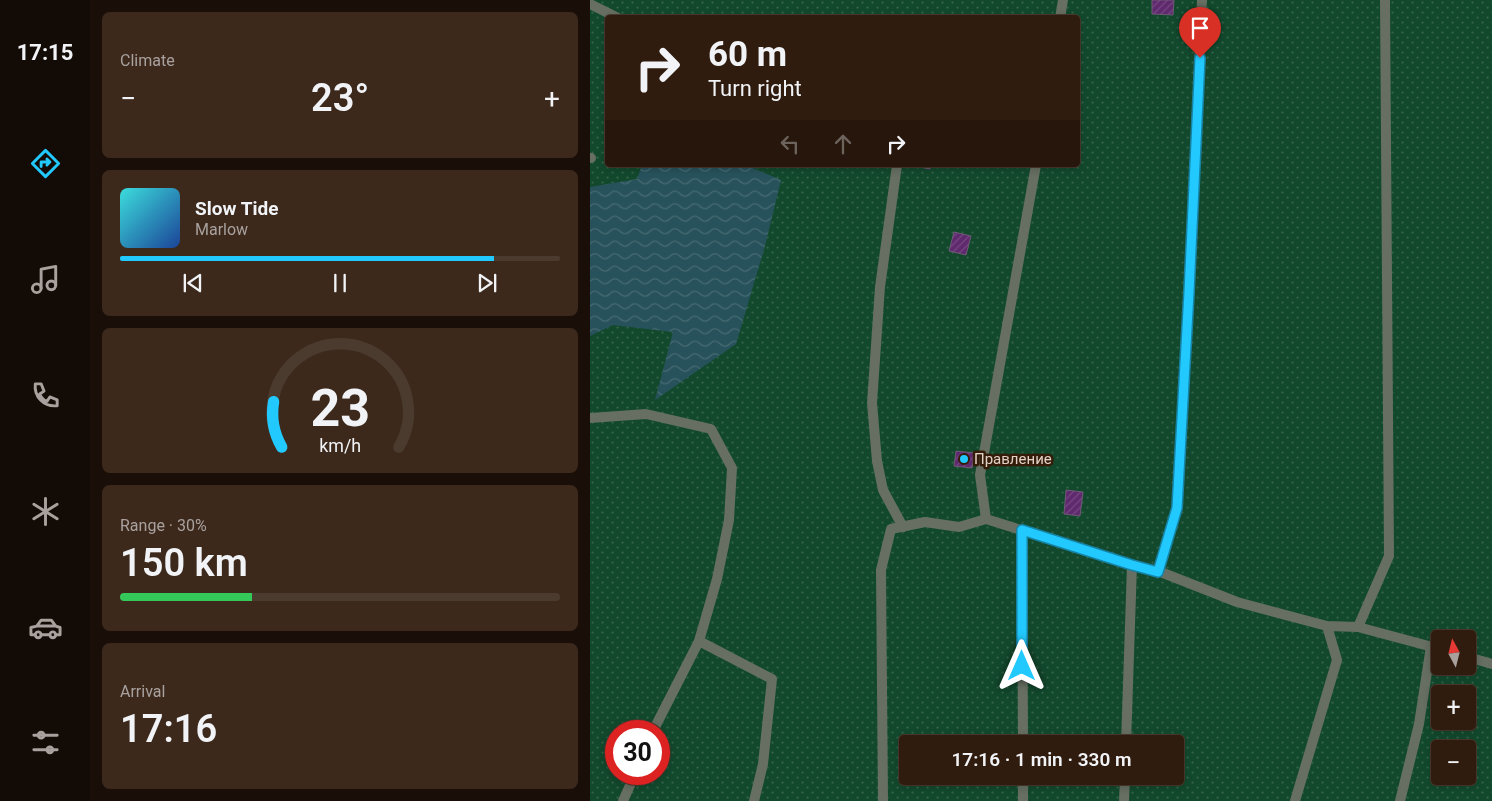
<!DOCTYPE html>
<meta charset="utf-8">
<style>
body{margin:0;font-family:Roboto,sans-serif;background:#3c291c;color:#f1f3f6;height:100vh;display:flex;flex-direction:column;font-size:19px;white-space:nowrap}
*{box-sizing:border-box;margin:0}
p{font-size:16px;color:#a8a19e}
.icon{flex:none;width:28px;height:28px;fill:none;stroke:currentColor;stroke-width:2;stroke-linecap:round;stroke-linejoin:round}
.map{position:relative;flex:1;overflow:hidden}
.drawer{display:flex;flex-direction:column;gap:12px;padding:12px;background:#1a0f08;width:500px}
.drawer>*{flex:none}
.banner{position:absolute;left:15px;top:15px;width:475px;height:152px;border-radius:5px;box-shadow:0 2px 8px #0003,0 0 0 1px #4b3a2e;background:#301c0e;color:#f1f3f6;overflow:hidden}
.needle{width:32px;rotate:353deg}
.fabs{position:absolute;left:841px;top:630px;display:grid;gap:10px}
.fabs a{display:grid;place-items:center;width:45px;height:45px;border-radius:5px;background:#301c0e;box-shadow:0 2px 8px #0003,0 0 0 1px #4b3a2e;font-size:25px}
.speed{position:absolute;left:15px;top:720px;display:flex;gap:10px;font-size:25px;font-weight:700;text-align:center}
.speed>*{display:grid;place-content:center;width:65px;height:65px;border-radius:50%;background:#301c0e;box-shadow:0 2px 8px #0003,0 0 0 1px #4b3a2e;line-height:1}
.speed .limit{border:8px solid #d22;background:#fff;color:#111}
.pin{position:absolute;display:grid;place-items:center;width:42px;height:42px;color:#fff;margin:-51px -21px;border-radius:50% 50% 50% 0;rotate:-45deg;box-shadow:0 0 5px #0007}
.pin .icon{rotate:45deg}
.me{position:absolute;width:55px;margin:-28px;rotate:0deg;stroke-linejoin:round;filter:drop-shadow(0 0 4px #0008)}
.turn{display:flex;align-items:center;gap:18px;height:105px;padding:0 20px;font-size:22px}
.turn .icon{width:65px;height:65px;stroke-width:2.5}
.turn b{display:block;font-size:35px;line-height:42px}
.lanes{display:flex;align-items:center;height:48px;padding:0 20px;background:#0003;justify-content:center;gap:25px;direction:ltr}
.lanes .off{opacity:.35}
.big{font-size:38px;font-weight:600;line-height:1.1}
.drawer .tile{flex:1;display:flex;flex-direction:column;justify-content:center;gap:8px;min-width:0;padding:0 18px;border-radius:8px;background:#3c291c}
.drawer .dial{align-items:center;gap:0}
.dial svg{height:130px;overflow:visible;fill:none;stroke:#4b3a2e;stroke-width:7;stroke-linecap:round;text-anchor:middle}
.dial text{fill:#f1f3f6;stroke:none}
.song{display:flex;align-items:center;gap:15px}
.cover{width:60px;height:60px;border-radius:8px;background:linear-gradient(135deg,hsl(180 70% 55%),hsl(220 70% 35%))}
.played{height:5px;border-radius:2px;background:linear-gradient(90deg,#22c9fe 85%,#4b3a2e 85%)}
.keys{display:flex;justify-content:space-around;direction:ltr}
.heat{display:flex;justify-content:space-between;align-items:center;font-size:28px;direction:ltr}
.charge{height:8px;border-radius:4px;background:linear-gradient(90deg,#34c759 30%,#4b3a2e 0)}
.trip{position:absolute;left:309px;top:735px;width:285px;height:50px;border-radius:5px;background:#301c0e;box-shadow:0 2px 8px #0003,0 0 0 1px #4b3a2e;font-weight:600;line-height:50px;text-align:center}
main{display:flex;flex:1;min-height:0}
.tab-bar{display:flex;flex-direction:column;width:90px;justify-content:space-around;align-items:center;background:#130b06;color:#a8a19e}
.tab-bar .icon{width:35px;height:35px}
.tab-bar .current{color:#22c9fe}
.tab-bar b{font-size:22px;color:#f1f3f6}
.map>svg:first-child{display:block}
.garden{fill:url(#garden-dots);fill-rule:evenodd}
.water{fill:url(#water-waves)}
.building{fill:url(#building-hatch);stroke:#6f5a75}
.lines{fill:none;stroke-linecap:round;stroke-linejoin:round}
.service{stroke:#666f62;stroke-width:10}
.minor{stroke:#666f62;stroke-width:10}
.route-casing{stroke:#1683a5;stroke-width:12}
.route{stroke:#22c9fe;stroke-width:9}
.poi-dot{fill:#22c9fe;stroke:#351c09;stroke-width:2}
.labels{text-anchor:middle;stroke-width:5;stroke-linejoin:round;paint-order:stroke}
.poi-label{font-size:15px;fill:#e2d1c6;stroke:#351c09;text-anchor:start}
</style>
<main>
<nav class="tab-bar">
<b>17:15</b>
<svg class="icon current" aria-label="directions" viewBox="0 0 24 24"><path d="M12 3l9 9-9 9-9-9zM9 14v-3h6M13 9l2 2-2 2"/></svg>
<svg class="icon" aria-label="music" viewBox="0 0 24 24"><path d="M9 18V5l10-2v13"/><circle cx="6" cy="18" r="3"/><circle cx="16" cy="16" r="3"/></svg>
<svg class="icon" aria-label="phone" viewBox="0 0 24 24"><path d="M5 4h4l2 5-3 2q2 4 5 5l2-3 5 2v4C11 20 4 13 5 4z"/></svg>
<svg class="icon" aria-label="climate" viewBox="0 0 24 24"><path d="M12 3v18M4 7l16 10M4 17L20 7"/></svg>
<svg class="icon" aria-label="car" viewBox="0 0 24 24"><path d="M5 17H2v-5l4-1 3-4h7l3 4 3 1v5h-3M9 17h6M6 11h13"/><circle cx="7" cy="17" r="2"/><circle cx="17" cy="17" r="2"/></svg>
<svg class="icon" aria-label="filters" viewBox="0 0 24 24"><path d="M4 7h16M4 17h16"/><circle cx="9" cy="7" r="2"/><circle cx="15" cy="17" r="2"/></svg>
</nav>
<section class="drawer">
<div class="tile"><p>Climate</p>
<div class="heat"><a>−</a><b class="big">23°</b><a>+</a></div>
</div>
<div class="tile">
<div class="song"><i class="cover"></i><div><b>Slow Tide</b><p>Marlow</p></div></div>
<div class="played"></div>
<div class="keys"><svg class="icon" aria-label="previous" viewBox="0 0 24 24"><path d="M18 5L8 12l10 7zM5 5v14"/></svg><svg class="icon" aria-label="pause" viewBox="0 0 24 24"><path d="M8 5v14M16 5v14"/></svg><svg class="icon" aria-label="next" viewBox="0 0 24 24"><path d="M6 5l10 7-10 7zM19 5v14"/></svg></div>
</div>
<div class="tile dial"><svg viewBox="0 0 100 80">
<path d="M14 69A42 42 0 1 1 86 69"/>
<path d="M14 69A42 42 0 0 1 9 41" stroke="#22c9fe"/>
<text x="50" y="56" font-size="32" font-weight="700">23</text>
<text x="50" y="72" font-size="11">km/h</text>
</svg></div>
<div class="tile"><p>Range · 30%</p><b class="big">150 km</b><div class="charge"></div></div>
<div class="tile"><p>Arrival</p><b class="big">17:16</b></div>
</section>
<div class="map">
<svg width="902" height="801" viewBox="0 0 902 801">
<defs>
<pattern id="garden-dots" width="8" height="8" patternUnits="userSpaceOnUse" patternTransform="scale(1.25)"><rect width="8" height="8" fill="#12492d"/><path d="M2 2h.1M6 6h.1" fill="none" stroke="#34624a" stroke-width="1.8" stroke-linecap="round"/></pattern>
<pattern id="water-waves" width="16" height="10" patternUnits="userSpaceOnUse" patternTransform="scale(1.25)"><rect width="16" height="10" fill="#27525c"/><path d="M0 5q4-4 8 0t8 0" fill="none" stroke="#466a72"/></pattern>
<pattern id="building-hatch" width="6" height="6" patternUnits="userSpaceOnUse" patternTransform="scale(1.25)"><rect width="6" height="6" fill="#5f296e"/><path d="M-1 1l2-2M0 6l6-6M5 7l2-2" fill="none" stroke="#764781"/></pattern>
</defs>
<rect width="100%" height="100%" fill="#402613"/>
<path class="garden" d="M0,0h902v801h-902zM18,18h470v147h-470zM850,639h28v27h-28zM850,694h28v27h-28zM26,731h43v43h-43zM318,744h267v32h-267zM850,749h28v27h-28z"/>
<path class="water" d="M52,165h104l35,15 -16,66 -29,98 -81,56 18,-68 -60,-7 -23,11v-149l47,-8z"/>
<path class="building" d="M562,0h22l-1,15 -21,-1z
M320,165h20v4z
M364,232l17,4 -5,19 -17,-4z
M366,451l18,2 -2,15 -18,-2z
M476,490l17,2 -3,24 -16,-2z
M397,776h19v6l-19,-2z"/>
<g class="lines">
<path class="service" d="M0,4l28,14
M0,158h1
M307,165l-17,122 -8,116 5,58 6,29 20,37"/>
<path class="minor" d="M470,18l3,-18
M0,418l56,-4 65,15 21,39 -3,52 -12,59 -18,62 -46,90
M396,519l-6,-44 56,-310
M432,530l1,214
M568,571l19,-63 11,-197 14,-311
M768,627l31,-71 -4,-556
M109,641l73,38 -9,85 -9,37
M878,657l24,7
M536,744l6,-179
M433,776v25
M33,801l12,-27
M293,801l-2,-231 10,-41 34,-7 34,5 27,-8 146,46 26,6 79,31 90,24 31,1 82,22
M534,801l1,-25
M705,801l42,-141 -10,-34
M810,801l19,-77 12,-78"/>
</g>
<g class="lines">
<g class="route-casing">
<path id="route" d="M432,666v-136l110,35 26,7 19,-64 12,-216 11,-234"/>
</g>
<use href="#route" class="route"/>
</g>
<circle class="poi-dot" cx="374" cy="459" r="5"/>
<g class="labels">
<g class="poi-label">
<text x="384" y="464">Правление</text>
</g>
</g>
</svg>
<div class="fabs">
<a><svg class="needle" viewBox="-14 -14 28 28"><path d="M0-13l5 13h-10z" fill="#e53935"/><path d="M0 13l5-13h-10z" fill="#a8a19e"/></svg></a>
<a>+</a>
<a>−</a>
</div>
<div class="speed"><div class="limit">30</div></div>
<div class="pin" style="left:610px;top:58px;background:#d93025"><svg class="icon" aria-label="arrive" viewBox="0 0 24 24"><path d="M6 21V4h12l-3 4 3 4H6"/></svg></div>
<svg class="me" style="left:432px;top:666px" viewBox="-20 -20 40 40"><path d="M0-17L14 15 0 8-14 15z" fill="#22c9fe" stroke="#fff" stroke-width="4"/></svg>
<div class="trip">17:16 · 1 min · 330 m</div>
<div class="banner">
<div class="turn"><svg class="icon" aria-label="right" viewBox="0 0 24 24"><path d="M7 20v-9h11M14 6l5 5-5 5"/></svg><div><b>60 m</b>Turn right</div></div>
<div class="lanes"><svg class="icon off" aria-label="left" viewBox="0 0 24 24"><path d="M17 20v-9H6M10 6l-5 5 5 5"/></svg><svg class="icon off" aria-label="ahead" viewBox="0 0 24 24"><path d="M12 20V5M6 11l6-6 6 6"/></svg><svg class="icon" aria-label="right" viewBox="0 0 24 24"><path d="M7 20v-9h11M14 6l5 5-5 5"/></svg></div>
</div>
</div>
</main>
